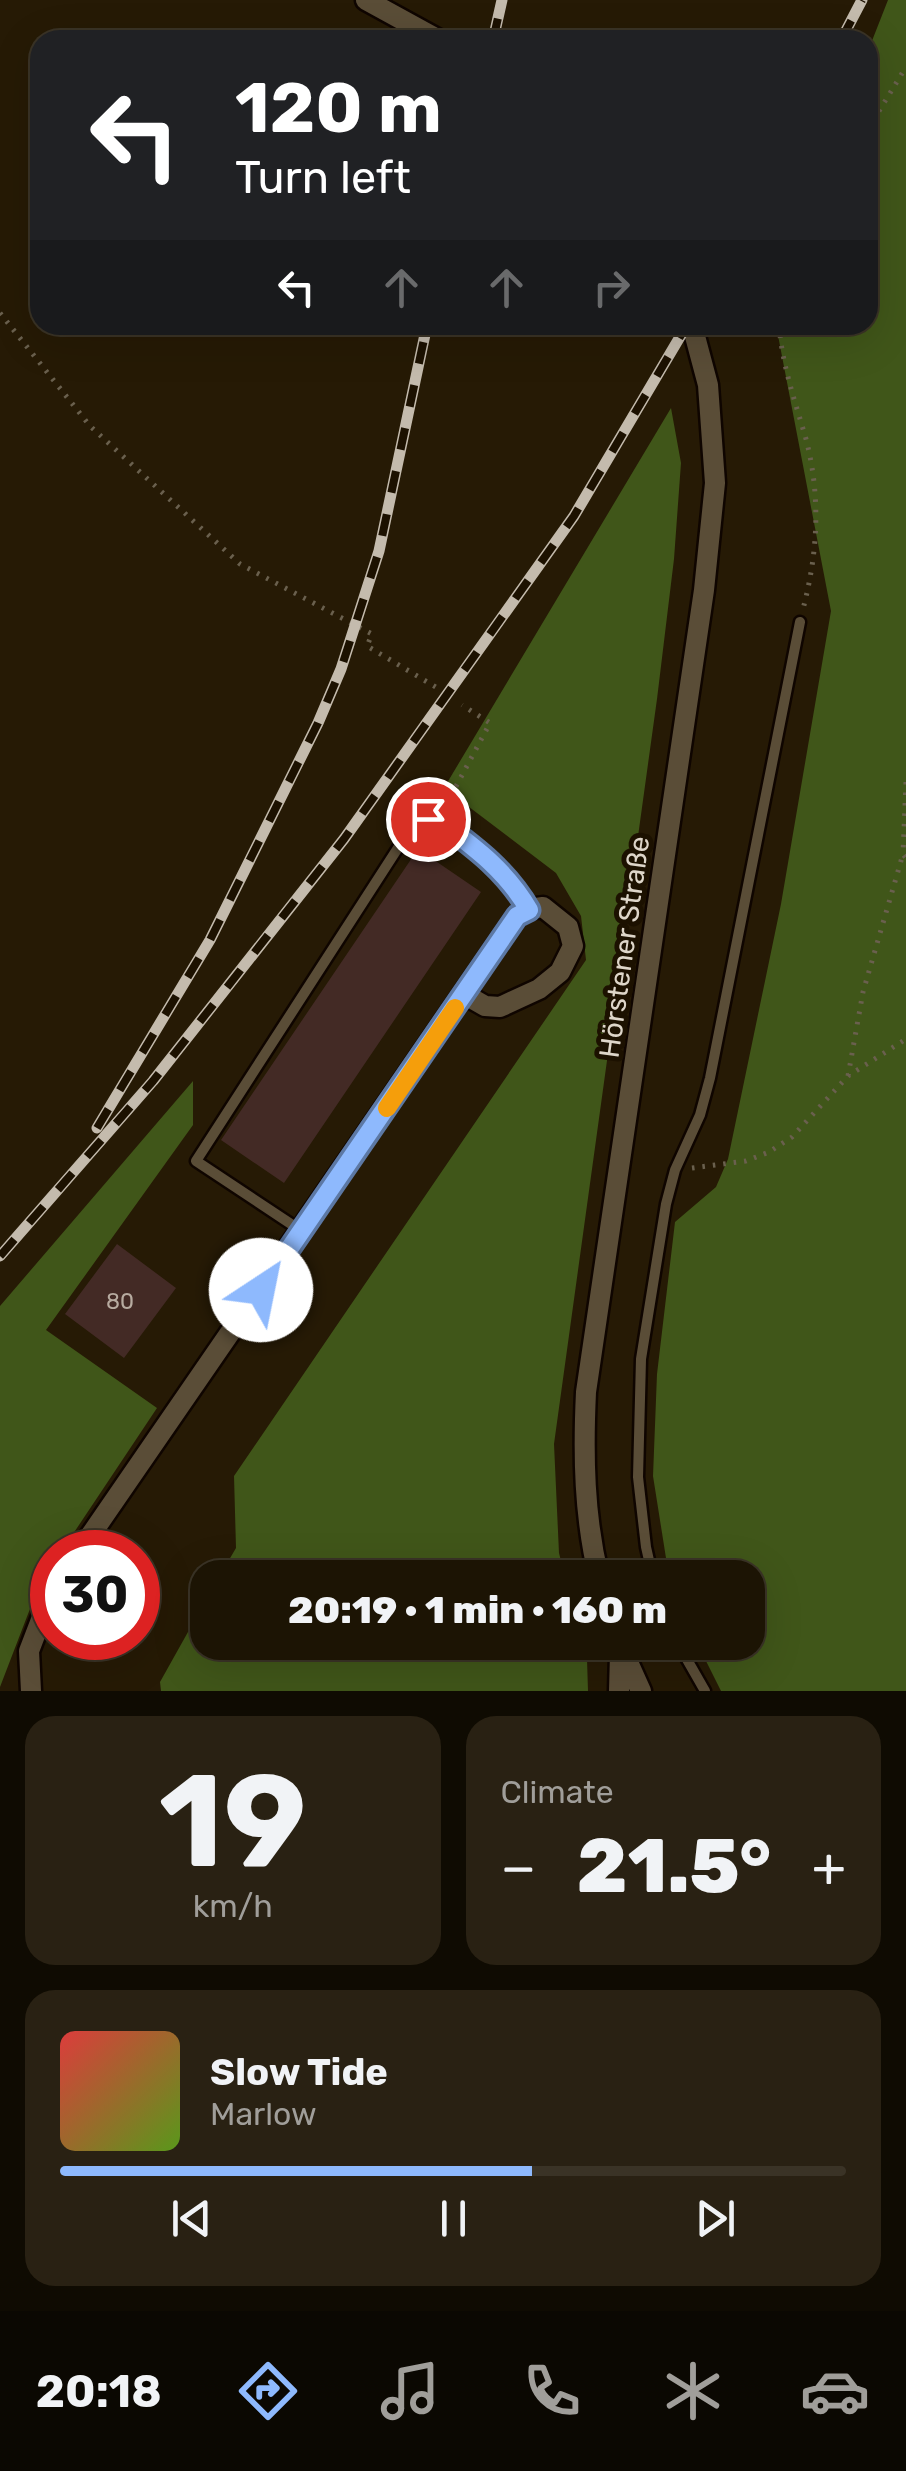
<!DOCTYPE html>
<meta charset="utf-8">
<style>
body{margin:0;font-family:Rubik,sans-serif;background:#292113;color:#f1f3f6;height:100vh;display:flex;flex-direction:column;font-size:38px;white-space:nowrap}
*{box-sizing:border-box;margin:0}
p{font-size:32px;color:#a09e9a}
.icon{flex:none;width:55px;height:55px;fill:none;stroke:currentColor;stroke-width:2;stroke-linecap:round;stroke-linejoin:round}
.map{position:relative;height:1691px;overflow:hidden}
.side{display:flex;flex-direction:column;gap:25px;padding:25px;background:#0f0b02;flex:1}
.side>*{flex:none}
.guide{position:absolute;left:30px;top:30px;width:848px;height:305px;border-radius:30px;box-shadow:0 10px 40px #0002,0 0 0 2px #3a3326;background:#202124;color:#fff;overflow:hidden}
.speed{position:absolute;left:30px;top:1530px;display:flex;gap:20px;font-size:50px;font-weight:700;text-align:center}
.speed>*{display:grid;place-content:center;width:130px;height:130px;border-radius:50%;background:#1c1404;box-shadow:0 10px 40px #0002,0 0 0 2px #3a3326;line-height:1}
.speed .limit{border:15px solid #d22;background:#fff;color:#111}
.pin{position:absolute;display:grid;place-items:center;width:85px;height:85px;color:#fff;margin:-42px;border:5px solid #fff;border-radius:50%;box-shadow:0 2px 10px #0007}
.me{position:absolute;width:110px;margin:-55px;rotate:34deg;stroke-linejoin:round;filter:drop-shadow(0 0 8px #0008)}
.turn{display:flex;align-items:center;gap:35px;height:210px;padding:0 40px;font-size:45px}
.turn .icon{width:130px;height:130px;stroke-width:2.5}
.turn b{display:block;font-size:70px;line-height:85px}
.lanes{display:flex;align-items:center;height:95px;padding:0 40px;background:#0003;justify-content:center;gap:50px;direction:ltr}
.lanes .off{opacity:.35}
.big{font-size:75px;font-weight:800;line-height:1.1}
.side .widget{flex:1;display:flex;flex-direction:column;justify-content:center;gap:15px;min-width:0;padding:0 35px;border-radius:30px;background:#292113}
.side .dial{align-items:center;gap:0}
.dial b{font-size:130px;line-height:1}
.song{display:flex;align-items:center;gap:30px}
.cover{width:120px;height:120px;border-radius:15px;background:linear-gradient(135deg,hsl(0 70% 55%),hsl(90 70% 35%))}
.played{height:10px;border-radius:5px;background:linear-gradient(90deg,#8eb9fd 60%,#3a3326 60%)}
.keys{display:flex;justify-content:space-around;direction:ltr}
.heat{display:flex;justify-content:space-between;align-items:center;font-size:55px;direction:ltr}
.side .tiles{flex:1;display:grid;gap:25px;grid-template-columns:1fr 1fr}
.widget:last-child{grid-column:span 2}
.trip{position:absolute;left:190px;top:1560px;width:575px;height:100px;border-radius:30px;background:#1c1404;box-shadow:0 10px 40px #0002,0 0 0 2px #3a3326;font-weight:800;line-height:100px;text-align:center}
.menu{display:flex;height:160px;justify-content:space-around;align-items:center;background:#0b0802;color:#a09e9a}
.menu .icon{width:70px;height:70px}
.menu .on{color:#8eb9fd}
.menu b{font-size:45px;color:#f1f3f6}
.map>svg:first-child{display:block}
.forest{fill:#405619}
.building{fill:#432a25}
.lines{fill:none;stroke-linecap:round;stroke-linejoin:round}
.lane-casing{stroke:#0f0500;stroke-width:15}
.street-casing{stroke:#0f0500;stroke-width:25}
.path{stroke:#6a604e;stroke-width:5;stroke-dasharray:2.5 8;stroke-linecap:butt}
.lane{stroke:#5a4d37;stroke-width:10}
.street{stroke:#5a4d37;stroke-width:20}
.rail-casing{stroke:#c4bbad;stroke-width:11}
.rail{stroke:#1c1100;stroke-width:8;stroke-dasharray:22;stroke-linecap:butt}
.route-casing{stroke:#5c78a4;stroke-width:25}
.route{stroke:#8eb9fd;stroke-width:18}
.slow{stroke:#f59e0b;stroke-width:18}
.labels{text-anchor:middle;stroke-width:10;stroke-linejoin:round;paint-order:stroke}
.number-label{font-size:22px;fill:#b7aba0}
.street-label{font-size:28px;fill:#ded6c9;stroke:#1c1100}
</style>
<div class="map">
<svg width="906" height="1691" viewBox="0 0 906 1691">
<rect width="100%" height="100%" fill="#261a05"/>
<path class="forest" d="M888,0h18v1691h-185l-24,-48 51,-1v-64l-79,-1 -16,-101 4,-102 18,-152 41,-35 12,-28 53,-255 50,-293 -55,-286h92v-274z
M671,408l10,55 -7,96 -17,140 -103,745 5,109 6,24h-346l17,-29 -2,-72 352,-516 -5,-44 -25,-43 -112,-85z
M193,1081v44l-147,205 111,78 -96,144h-9v14l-14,22 -38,99v-381z
M207,1598l1,44 375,1 4,16 1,32h-427l-1,-9z"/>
<path class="building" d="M418,849l63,43 -197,291 -63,-43z
M117,1244l59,44 -52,70 -59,-44z"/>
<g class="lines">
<g class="lane-casing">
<path id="lane" d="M300,1230l-104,-69 209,-324 23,-18 10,2c35,26 67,49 90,88
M653,1578l-7,-31 -8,-70 3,-118 25,-155 9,-34 25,-55 10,-37 90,-456
M677,1642l28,49"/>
</g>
<g class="street-casing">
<path id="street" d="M366,0l73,40
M79,1552l438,-636 12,-7 14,-2 25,20 5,19 -13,26 -21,17 -39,18 -15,-1 -21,-12
M599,1578c-15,-62 -16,-123 -13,-186l118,-802 11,-107 -7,-98 -16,-60
M619,1642l22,49
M31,1691l-2,-40 23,-60
M619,1691l1,-37"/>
</g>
<path class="path" d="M868,129l38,-62
M0,313l90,113 150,138 132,70 -5,12 72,43
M779,325c3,40 16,76 27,114 15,58 12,113 -3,170
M906,782l-3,72 3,4
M446,805l44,-82 -28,-18
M848,1076l15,-84 40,-138
M692,1168l54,-7 23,-9 23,-15 56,-61 58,-37"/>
<use href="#lane" class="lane"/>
<use href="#street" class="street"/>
<g class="rail-casing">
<path id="rail" d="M493,40l9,-40
M841,40l21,-40
M97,1128l113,-188 108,-217 23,-54 38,-118 48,-226
M0,1256l153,-175 191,-242 230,-323 113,-191"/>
</g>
<use href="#rail" class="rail"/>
</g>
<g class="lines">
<g class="route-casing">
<path id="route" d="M261,1290l256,-374 12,-6c-23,-40 -55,-63 -91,-90l-10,-1"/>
</g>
<use href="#route" class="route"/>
<path class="slow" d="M387,1108l68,-100"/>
</g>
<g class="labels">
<g class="number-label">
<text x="120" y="1309">80</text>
</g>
<g class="street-label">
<text transform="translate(624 947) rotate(-82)" y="10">Hörstener Straße</text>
</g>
</g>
</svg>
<div class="speed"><div class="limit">30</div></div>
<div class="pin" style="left:428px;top:819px;background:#d93025"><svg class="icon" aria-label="arrive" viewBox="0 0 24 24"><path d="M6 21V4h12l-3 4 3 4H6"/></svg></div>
<svg class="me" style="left:261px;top:1290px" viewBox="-20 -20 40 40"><circle r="19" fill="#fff"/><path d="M0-13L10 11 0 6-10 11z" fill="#8eb9fd"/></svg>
<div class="trip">20:19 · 1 min · 160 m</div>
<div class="guide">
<div class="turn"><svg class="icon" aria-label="left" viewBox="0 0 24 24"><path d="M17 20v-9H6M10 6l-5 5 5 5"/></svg><div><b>120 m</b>Turn left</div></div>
<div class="lanes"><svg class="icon" aria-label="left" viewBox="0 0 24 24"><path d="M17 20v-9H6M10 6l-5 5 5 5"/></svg><svg class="icon off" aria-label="ahead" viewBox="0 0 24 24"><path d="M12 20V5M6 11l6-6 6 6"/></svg><svg class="icon off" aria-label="ahead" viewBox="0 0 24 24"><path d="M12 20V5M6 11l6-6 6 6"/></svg><svg class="icon off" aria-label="right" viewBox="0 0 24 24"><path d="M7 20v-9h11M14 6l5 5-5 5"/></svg></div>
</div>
</div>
<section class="side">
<div class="tiles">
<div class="widget dial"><b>19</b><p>km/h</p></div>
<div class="widget"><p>Climate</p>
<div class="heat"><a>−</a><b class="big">21.5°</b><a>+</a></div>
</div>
<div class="widget">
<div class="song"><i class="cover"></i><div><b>Slow Tide</b><p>Marlow</p></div></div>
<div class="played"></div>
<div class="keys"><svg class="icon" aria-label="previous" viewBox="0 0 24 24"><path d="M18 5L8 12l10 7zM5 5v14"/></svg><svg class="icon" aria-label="pause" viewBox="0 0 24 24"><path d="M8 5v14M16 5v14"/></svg><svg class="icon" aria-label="next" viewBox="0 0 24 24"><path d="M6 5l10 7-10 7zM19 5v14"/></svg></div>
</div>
</div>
</section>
<nav class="menu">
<b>20:18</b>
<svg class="icon on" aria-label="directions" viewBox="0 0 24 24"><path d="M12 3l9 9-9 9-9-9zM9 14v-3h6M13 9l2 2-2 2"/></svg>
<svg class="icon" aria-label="music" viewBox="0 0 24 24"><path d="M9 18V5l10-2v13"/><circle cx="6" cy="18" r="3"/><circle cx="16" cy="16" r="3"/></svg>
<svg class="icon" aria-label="phone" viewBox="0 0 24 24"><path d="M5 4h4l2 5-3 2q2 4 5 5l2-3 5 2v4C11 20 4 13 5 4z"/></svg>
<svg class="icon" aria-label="climate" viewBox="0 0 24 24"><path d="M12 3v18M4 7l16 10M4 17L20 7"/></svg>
<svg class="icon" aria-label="car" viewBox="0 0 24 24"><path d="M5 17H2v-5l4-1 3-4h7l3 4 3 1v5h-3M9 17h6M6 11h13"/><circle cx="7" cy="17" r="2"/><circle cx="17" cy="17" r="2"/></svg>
</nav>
